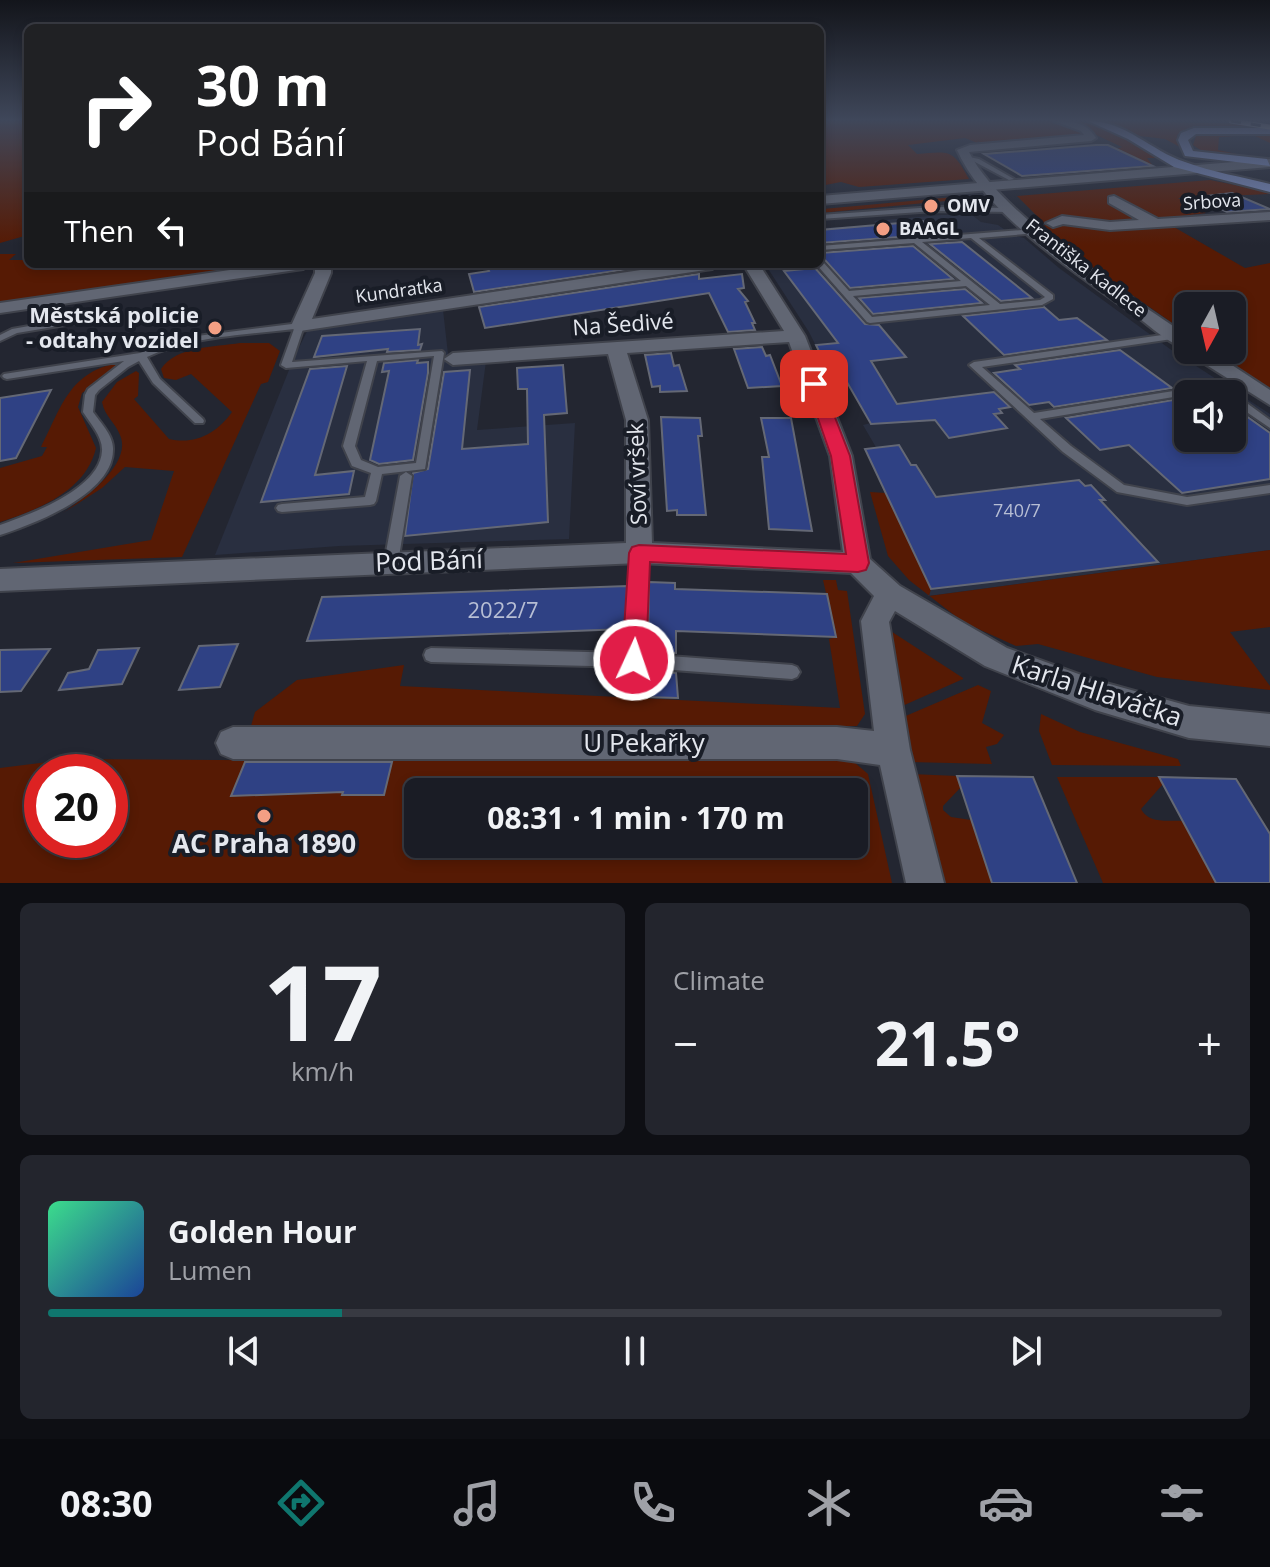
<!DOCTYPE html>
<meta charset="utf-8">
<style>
body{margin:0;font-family:"Open Sans",sans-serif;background:#23252d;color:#f1f3f6;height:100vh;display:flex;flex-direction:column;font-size:30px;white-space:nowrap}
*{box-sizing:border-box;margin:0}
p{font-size:26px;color:#9fa1a7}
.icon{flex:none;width:44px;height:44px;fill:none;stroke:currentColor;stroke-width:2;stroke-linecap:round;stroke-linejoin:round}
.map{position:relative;height:883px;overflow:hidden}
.details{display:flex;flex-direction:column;gap:20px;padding:20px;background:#0e0f14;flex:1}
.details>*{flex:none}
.banner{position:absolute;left:24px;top:24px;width:800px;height:244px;border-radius:12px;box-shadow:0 4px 12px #0003,0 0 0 2px #383a42;background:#202124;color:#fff;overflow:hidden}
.needle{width:52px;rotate:188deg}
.tools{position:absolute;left:1174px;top:292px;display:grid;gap:16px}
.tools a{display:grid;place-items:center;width:72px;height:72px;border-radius:12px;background:#1a1c25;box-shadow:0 4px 12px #0003,0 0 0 2px #383a42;font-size:40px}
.speed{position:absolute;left:24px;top:754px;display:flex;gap:16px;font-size:40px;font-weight:700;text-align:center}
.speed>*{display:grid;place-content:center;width:104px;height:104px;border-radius:50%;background:#1a1c25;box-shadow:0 4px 12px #0003,0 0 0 2px #383a42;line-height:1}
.speed .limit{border:12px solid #d22;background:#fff;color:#111}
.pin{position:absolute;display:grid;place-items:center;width:68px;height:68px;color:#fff;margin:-34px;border-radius:16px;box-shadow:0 4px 12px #0006}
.me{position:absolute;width:88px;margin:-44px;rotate:3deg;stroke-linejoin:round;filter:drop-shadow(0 0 6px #0008)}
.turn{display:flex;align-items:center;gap:28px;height:168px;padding:0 40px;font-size:36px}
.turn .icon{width:104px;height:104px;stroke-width:2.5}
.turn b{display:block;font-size:56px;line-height:68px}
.then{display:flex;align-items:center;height:76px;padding:0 40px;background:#0003;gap:16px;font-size:30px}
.big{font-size:60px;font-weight:700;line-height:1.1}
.details .tile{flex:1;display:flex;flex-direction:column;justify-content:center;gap:12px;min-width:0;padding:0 28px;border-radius:12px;background:#23252d}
.details .dial{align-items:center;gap:0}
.dial b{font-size:104px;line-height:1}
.song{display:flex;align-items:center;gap:24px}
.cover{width:96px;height:96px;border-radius:12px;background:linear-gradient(135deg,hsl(150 70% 55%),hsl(220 70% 35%))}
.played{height:8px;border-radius:4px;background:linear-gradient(90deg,#0f766e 25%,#383a42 25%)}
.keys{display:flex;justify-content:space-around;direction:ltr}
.heat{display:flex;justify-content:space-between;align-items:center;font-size:44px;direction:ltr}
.details .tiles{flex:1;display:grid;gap:20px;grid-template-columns:1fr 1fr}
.tile:last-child{grid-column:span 2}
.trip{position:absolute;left:404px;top:778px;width:464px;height:80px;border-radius:12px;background:#1a1c25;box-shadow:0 4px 12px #0003,0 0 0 2px #383a42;font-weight:700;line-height:80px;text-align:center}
.dock{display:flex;height:128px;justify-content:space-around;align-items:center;background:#0a0b0f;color:#9fa1a7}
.dock .icon{width:56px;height:56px}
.dock .on{color:#0f766e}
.dock b{font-size:36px;color:#f1f3f6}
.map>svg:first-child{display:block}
.built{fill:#292f40;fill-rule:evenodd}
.green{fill:#561a04;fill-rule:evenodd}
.building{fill:#2f4184;stroke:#646875;stroke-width:2}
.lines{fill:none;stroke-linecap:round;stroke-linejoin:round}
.service-casing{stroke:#40434c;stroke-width:4}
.minor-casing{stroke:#40434c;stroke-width:4}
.secondary-casing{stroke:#40434c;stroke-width:4}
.primary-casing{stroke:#40434c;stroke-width:4}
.service{fill:#616673;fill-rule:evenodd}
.minor{fill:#616673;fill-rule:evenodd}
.secondary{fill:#616673;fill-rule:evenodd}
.primary{fill:#7c8dc0;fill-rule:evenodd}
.rail-casing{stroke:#c6c9d0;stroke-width:5}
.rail{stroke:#191d27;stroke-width:3;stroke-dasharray:10;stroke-linecap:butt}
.route{fill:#e11d48;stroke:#92132f;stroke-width:2}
.poi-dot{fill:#f39f84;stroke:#191d27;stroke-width:3}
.labels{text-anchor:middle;stroke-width:8;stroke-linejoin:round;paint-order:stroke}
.far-street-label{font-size:18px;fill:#e4e7ee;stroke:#191d27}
.far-poi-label{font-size:18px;font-weight:bold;fill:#e4e7ee;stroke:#191d27;text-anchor:start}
.number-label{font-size:18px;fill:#b7bed4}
.poi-label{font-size:22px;font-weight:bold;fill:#e4e7ee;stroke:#191d27;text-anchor:end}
.street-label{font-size:22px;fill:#e4e7ee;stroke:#191d27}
.near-number-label{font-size:22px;fill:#b7bed4}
.near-street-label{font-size:26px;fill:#e4e7ee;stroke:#191d27}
.near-poi-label{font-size:26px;font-weight:bold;fill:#e4e7ee;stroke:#191d27}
</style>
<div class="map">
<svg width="1270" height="883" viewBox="0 0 1270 883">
<rect width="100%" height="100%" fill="#232631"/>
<path class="built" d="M941,215h31l9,7 17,3 14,10 12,3 35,30 111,81 100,65v136l-342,46 2,-7 -65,-140h12l-14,-24 8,-2 -32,-60 -14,1 -16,-32 -44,-68h55v-36l58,-3 -4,-4zM1188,394h44v44h-44z
M442,301l7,62 37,-2 -9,69 98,-7 -6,116 -230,7 -124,9 78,-195 19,-39z"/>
<path class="green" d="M0,121h28v114l-28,8z
M820,121h232l26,7 6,6 -99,10 -8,-3 3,3 -15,-6 -57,7 9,9c33,-3 36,-5 52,25l-110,8 -18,-5 -21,4v-17l3,-1 -3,-2z
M1066,121c34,0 64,18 91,37h-10l6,8 -34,-11 -2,-6 5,-2z
M1101,121l169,3v6c-31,-1 -63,-6 -93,5l3,12 -15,-8 -25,-3z
M1206,133l64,1v9l-17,-8 -34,2 -1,13 28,6 -38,-1 -15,-10 3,-9z
M1210,180l60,12v2l-92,4 28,15 -46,6 85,49 25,-5v128l-58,-41h20v-44h-44v28l-100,-70 -46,-38 4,-1 -29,-29z
M965,196l19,3 7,7 -35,-6 -136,13 3,-4z
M0,254h16l-7,6h19v4h239l-267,40z
M240,343h29l11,8 -12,31 -7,2 -79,173 -169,6 138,-23 23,-69 -49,-4 -23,21 -39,25c20,-14 70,-49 57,-78 -5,-13 -15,-18 -18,-33l15,-20 19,-11 3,2 -1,23 -4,3 35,40c27,6 48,-6 63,-27l-41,-38 -15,6 -12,-2 -3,-9c15,-23 54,-22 79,-26z
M121,362h6l-45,31 -4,14 18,41c-10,43 -58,62 -96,74v-54l42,-12 5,-9h-6c22,-43 28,-75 80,-85z
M870,492l16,1 45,96 -2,7 341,-46v77l-40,5 40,54v4l-113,-13 -119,-33 -22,2 -53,-24 -54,-42 -21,-24z
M823,580h13l2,10 9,1 18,123 -8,12h-606l4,-14 42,-32 107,-15 -4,21 440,22 -11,-69 7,-2z
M886,628l77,50v1l-63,28z
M978,685l13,6 -9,32 22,12 -7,9 -11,3 6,17 -83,-2 -8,-44z
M1041,714l39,18 98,27 3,7 -129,-1 -13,-34z
M355,753l483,4 16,5 14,12 24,109h-892v-115l72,-9 280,2zM42,772h68v68h-68zM418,792h436v52h-436z
M911,774l46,2 4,11 -18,19v4l8,7 20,3 21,63h-52z
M1057,777h102l4,7 -22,25c8,15 26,11 42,12l33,62h-113z"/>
<path class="building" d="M1096,145h12l45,21 -131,10 -38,-22z
M1232,193l38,16 -43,3 -31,-15z
M923,221l16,13 -119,9v-13z
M962,242l70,56 -31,3 -71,-57z
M913,246l40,33 -103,9 -25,-28h-5v-7z
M486,264h175l-187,28 -5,-18 20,-3z
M815,268l50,56 14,1 27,32 -35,4 26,43 97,-12 16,15 -11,2 3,4 -8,1 13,14 -58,10 -14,-18 -64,4 -35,-61 -11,1 -9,-19 22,-2 -54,-72z
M699,274v5l43,-5 2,14 -6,1 10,12 -3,1 10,21h-3l3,7 -27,2 -19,-39 -224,35 -6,-21z
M965,289l17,14 -109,11 -14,-16z
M1044,307l15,13 18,-2 30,22 -103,15 -41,-39z
M420,329l-2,16 4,-1 -2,6 -33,2 1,-3 -74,8 8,-21z
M762,347l4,9 4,-1 12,31 -34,2 -14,-39z
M1120,350l52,38 -118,19 -5,-5 -20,3 -35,-32 26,-4 -5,-4z
M671,353l3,13 5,-1 8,26 -27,1v-6l-8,1 -7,-32z
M418,360l-1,3 11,-1v11l-15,87 -34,4 -9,-4 19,-89 -7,1 2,-9z
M563,365l4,48 -23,2 4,107 -143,14 8,-63 15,-4 16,-97 26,-2 -8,79 66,-5 -1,-55h-9l-1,-21z
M347,366l-32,109 39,-4 -5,23 -88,8 49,-133z
M51,390l-35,68 -16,3v-63z
M1185,398l3,2v38h44v-32l38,27v46l-88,14 -53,-48 -29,5 -34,-32z
M661,417l39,1 2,18h-4l1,10 7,69h-29v-5l-10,1z
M761,418h30l21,113 -43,-2 -7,-72h7z
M899,445l12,20h5l20,32 143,-17 6,6 6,-1 14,15h-5l58,62 -227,27 -66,-140z
M649,582l26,1v6l152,5 9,43 -160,-6v22l-28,-2z
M627,586l-2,43 -318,12 15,-44z
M238,644l-18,43 -41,3 20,-44z
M139,648l-17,36 -63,6 9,-17 21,-4 9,-19z
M50,649l-29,42 -21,1v-42z
M647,671l29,2 2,25 -33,-1z
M245,762h147l-8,33h-42l1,-3 -112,4z
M957,776l76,1 44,106h-85z
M1159,777l77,2 34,55v49h-54z"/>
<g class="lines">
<g class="service-casing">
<path id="service" d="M964,156l15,3 35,20 -5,1 -34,-18 -13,-3 -1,-1z
M934,207l79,1 3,2 -3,2 -79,-1 -114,8v-4z
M1035,229l4,2 -1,2 -59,5 74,57v4l-11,6 -172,18 -3,-1 -51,-58 7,-2 26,29 112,-10 -47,-38 -94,7v-4zM971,238l74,59 -5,3 -40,4 -78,-62zM966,286l24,19 -118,12 -19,-21z
M98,314l3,1v4l-84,14 -17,8v-6l12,-6z
M300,323l4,3 -12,36 150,-11 2,2 -19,116 -43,5 -6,27 -2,3 -4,1 -88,7 -4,-1 -2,-3 2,-3 4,-1 83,-7 6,-24 -19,-7 -9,-20 24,-85 -81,7 -5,-3 13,-36c-49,6 -102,7 -147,28l13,22 43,40 1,2 -1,2h-8l-42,-40 -14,-22 -11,6 -29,23 -4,5 -2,17c7,10 21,24 20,38 0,44 -79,74 -113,85v-10c31,-11 100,-36 102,-74 1,-14 -12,-28 -19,-39l2,-17 3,-6 36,-28 -117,18 -3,-1 -2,-2 2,-2 136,-21 28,-10 29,-7zM434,356l-18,107 -38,4 -17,-7 -6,-14 22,-85z
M1176,333l5,3 -2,2 -197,29 52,46 184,-29 4,1 48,35v8l-38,-26v-8h-11l-5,-4 -176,29 31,27 53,39 63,12 83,-12v8l-83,12 -70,-13 -54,-40 -94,-87 5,-3z
M406,472l6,4 -14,87 -2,4 -5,1 -5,-1 -2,-4 16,-87z
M639,548l5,1 2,4 -4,101 150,11 5,2 3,5 -3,5 -5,2 -158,-12 -203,-5 -5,-2 -2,-5 2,-5 5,-2 196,5 5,-100 2,-4z"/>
</g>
<g class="minor-casing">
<path id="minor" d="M1054,121c18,0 32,1 42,17l-5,3 -122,11c31,63 159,143 219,184v14h21l61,40v15l-81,-51 -2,-5c-18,-5 -36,-22 -51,-33 -57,-40 -151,-102 -179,-166l13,-5 114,-10 -3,-4z
M1114,196l44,23 112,-7v8l-160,10 -47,-6 -10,3 -7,-4 16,-7 48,6 29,-2 -30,-17v-6z
M315,264h16v9l-19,46 369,-55h39l-8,5 -412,62 -6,-1 -3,-4 24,-53z
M743,264h16l46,72 47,120 18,103 30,27 107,62 88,32 94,26 81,8v32l-81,-8 -94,-28 -110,-44 -90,-55 -6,11 21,128 34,133h-38l-26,-118 -43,-6h-604l-12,-5 -5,-11 5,-11 12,-5h604l37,4 -13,-110 13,-25 -23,-23 -212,-10 -639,28v-22l626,-26v-123l-18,-66 -155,11 -9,-6 9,-6 331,-22zM789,342l41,114 13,96 -191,-9 -4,-123 -21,-67z"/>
</g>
<g class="secondary-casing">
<path id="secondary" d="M1270,159v8l-450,37v-8z
M271,264h40l-8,5 -303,44v-10z"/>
</g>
<g class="primary-casing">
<path id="primary" d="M1088,121c38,0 63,30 97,41 27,10 57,15 85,22v8l-96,-25 -46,-28z
M1194,128h76v6h-74l-8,6 5,11 74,8 3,7 -85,-10 -7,-16 3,-7z"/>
</g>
<use href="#service" class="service"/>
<use href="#minor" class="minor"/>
<use href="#secondary" class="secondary"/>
<use href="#primary" class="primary"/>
<g class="rail-casing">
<path id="rail" d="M1231,121l39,6"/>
</g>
<use href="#rail" class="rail"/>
</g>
<linearGradient id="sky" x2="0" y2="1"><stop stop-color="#13151b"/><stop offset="0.49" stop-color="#3f475a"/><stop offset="1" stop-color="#3f475a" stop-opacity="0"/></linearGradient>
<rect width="1270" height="245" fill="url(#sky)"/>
<path class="route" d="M814,379l8,5 28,72 19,107 -3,7 -8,2 -208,-10 -4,98 -3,8 -9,3 -9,-3 -3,-8 7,-107 3,-6 7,-2 207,9 -15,-98 -25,-72z"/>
<g class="poi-dot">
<circle cx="931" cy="206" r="8"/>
<circle cx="883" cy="229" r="8"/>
<circle cx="215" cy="328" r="8"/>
<circle cx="264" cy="816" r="8"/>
</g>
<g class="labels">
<g class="far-street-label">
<text transform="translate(1212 202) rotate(-4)" y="6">Srbova</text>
<text transform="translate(1086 268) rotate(38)" y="6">Františka Kadlece</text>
<text transform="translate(399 291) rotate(-8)" y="6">Kundratka</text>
</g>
<g class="far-poi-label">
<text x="947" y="212">OMV</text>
<text x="899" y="235">BAAGL</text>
</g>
<g class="number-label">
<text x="1017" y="517">740/7</text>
</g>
<g class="poi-label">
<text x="199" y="323">Městská policie<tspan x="199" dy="25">- odtahy vozidel</tspan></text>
</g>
<g class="street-label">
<text transform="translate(623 324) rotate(-4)" y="8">Na Šedivé</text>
<text transform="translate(637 474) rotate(-92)" y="8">Soví vršek</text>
</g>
<g class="near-number-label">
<text x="503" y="618">2022/7</text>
</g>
<g class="near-street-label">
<text transform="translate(429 561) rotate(-2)" y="9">Pod Bání</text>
<text transform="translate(1097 691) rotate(18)" y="9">Karla Hlaváčka</text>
<text x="644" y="752">U Pekařky</text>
</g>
<g class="near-poi-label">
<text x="264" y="853">AC Praha 1890</text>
</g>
</g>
</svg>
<div class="tools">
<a><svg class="needle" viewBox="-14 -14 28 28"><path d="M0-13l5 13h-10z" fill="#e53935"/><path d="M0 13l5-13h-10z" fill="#9fa1a7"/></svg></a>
<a><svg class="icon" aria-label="sound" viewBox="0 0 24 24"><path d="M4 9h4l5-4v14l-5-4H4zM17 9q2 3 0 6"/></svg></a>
</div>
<div class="speed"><div class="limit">20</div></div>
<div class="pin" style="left:814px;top:384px;background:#d93025"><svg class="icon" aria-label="arrive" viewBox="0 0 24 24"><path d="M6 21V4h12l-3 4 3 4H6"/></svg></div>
<svg class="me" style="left:634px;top:660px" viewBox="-20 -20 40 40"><circle r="17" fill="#e11d48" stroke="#fff" stroke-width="3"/><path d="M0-11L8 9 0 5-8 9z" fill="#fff"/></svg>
<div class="trip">08:31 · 1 min · 170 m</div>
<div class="banner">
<div class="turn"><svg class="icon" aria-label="right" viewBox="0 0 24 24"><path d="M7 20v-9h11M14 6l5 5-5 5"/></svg><div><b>30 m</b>Pod Bání</div></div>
<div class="then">Then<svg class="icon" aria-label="left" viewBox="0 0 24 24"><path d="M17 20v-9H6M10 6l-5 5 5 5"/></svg></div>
</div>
</div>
<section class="details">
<div class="tiles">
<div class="tile dial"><b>17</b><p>km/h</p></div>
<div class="tile"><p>Climate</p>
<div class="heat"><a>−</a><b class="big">21.5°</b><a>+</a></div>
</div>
<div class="tile">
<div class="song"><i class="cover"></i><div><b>Golden Hour</b><p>Lumen</p></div></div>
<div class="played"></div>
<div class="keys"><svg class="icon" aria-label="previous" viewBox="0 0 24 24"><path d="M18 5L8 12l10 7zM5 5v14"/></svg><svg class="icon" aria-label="pause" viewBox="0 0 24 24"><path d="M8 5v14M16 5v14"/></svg><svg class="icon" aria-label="next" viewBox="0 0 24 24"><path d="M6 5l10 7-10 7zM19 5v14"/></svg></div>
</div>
</div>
</section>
<nav class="dock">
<b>08:30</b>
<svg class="icon on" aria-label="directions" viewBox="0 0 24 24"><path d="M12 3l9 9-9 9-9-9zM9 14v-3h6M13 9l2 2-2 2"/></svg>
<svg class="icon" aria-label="music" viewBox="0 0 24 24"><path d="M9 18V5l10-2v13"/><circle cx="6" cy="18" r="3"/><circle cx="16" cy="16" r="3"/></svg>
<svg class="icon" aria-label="phone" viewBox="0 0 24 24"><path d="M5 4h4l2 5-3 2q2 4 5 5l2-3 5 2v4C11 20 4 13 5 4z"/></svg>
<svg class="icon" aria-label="climate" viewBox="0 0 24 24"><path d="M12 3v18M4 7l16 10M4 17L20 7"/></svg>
<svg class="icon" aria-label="car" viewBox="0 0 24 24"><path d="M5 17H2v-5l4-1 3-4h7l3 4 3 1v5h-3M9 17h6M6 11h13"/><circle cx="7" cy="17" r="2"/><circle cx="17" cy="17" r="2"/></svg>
<svg class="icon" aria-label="filters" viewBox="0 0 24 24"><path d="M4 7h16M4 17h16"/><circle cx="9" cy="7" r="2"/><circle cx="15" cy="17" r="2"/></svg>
</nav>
